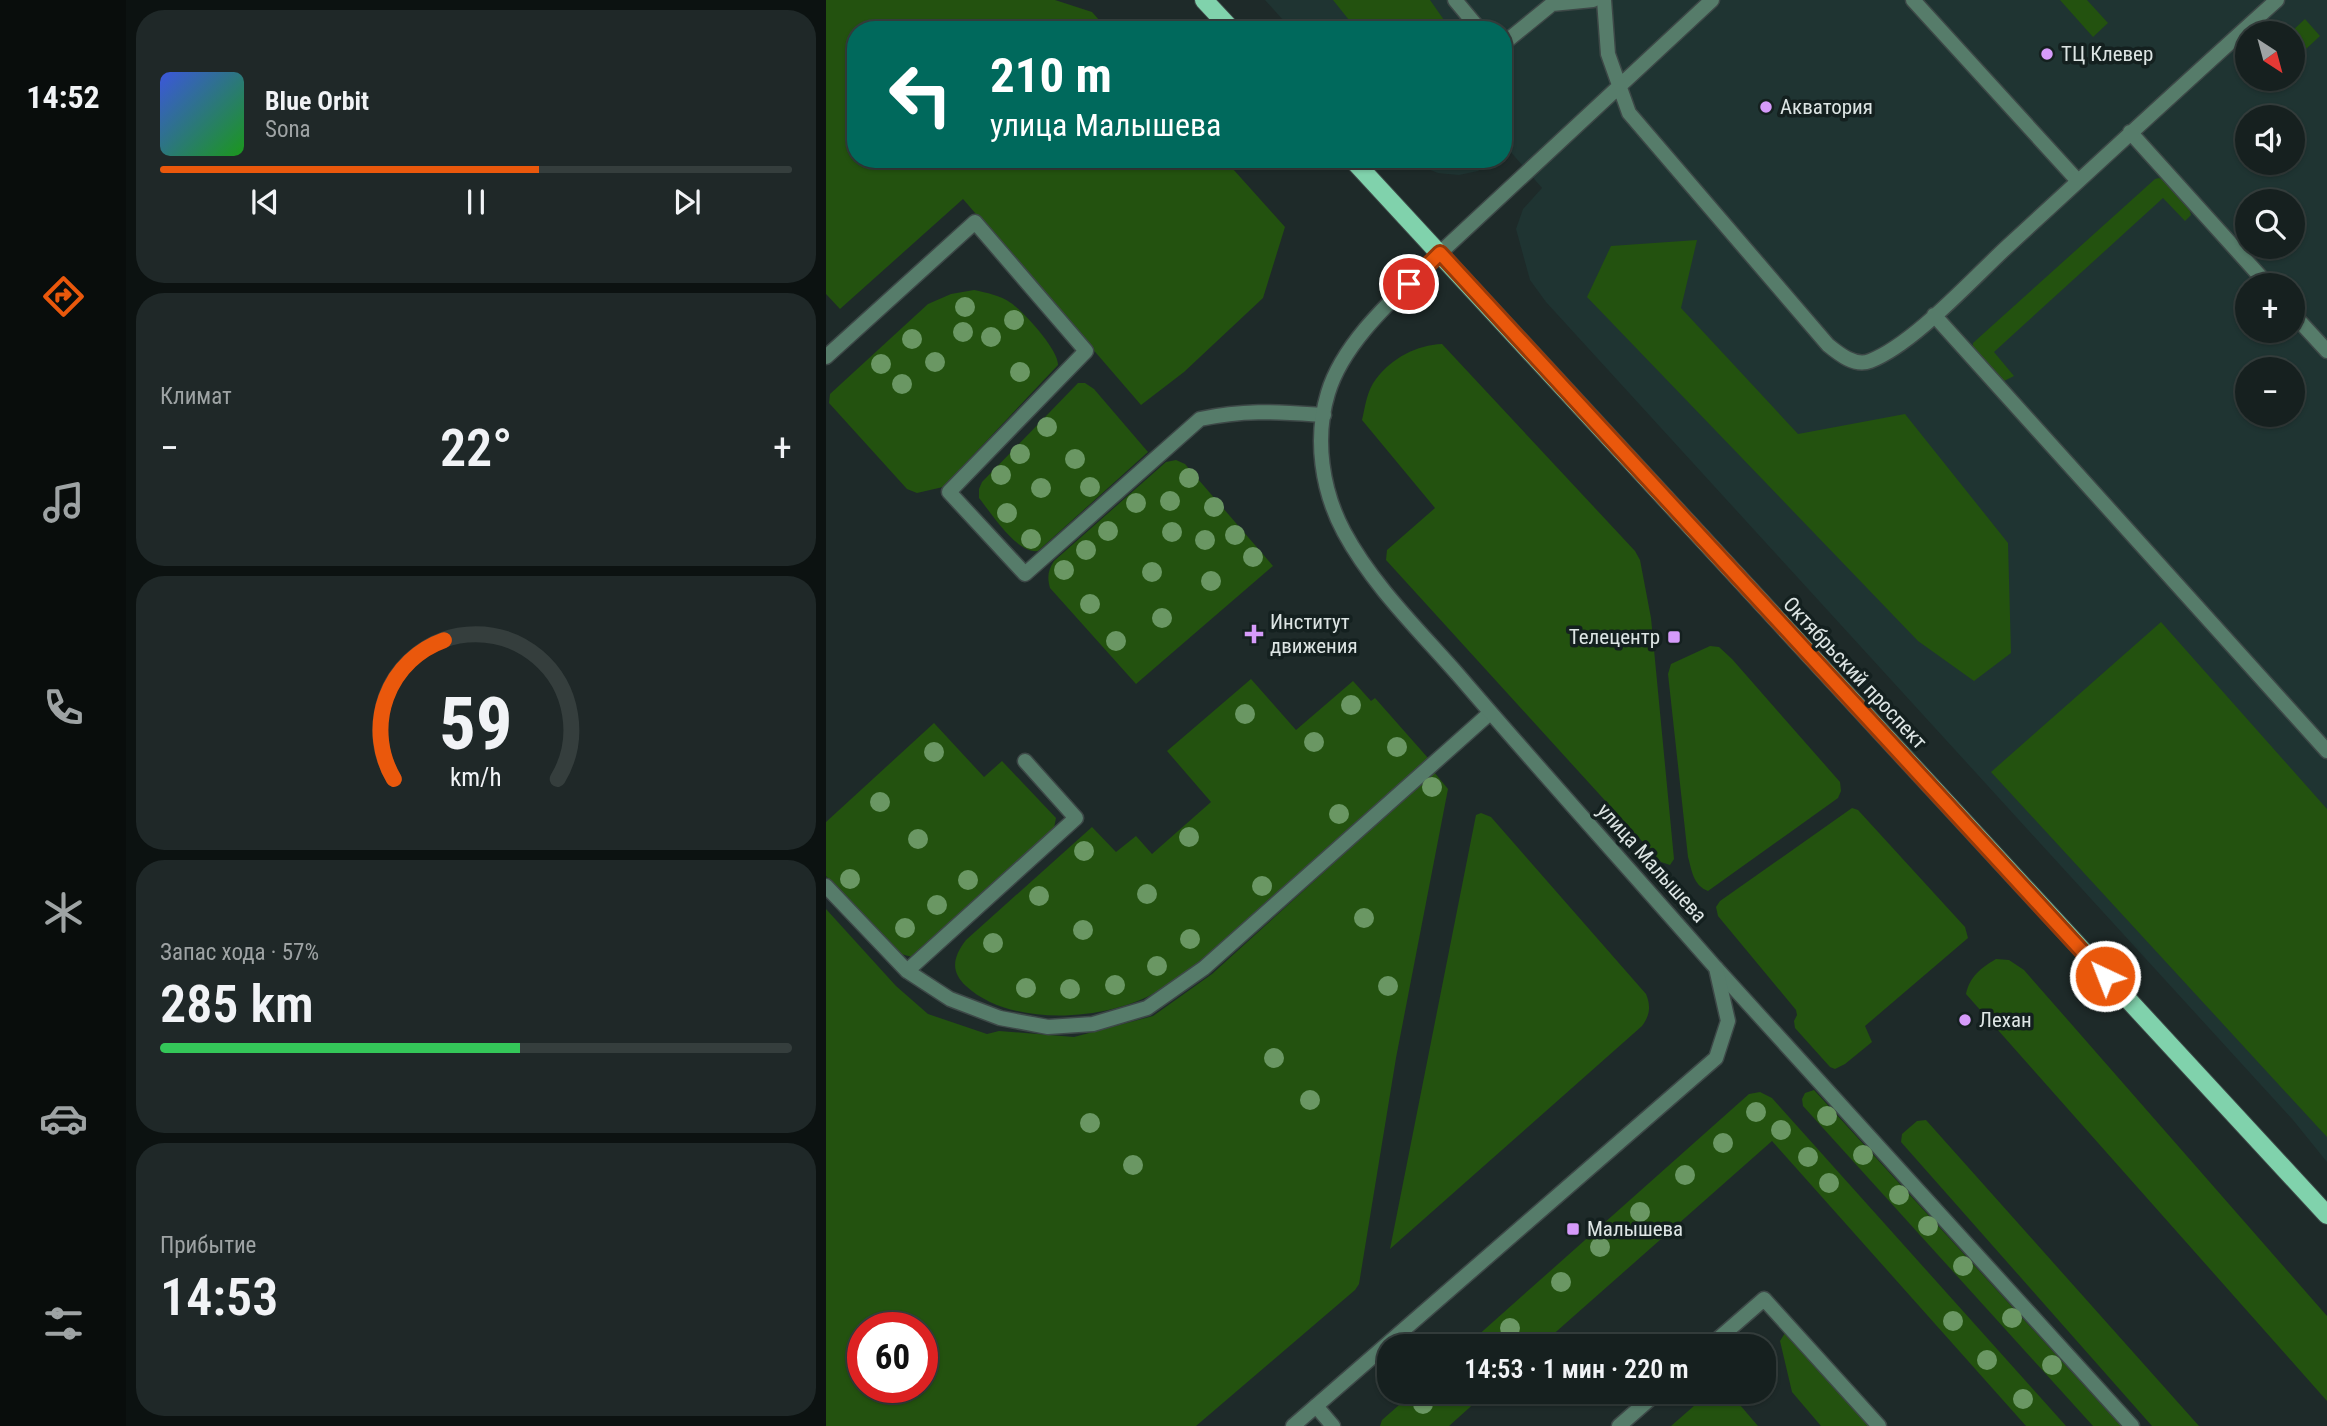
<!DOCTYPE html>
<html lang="ru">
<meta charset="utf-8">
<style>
body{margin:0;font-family:"Roboto Condensed",sans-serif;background:#1f2828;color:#f1f3f6;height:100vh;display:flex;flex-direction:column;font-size:26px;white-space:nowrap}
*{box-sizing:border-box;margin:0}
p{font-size:23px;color:#9ea3a4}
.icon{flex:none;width:38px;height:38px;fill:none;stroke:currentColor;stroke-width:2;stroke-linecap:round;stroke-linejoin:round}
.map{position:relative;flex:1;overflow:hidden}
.side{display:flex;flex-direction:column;gap:10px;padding:10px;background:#0c1211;width:700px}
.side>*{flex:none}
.top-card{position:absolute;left:21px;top:21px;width:665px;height:147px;border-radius:28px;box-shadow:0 2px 5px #0004,0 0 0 2px #353e3d;background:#00695c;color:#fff;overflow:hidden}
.needle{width:46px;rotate:144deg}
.buttons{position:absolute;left:1409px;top:21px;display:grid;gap:14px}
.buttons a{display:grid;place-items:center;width:70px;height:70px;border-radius:50%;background:#16201f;box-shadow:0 2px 5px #0004,0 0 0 2px #353e3d;font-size:35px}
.speed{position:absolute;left:21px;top:1312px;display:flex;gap:14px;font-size:35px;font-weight:700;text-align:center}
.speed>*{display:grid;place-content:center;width:91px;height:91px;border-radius:50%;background:#16201f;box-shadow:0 2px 5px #0004,0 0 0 2px #353e3d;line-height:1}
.speed .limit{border:10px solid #d22;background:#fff;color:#111}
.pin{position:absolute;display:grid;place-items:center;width:60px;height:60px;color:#fff;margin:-30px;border:4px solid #fff;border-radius:50%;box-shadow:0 2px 7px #0007}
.me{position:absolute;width:77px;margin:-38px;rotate:317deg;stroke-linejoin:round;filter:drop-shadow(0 0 5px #0008)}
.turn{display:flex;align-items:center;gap:24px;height:147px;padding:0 28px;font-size:32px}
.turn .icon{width:91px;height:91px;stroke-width:2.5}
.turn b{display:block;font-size:49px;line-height:60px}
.big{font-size:52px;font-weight:600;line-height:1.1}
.side .card{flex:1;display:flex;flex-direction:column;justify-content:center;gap:10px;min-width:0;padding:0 24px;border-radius:28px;background:#1f2828}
.side .dial{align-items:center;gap:0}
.dial svg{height:182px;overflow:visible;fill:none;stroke:#353e3d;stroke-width:7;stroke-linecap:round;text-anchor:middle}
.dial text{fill:#f1f3f6;stroke:none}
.song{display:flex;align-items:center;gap:21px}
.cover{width:84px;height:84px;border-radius:10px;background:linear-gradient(135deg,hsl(230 70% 55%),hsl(120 70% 35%))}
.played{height:7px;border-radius:4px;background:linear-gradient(90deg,#ea580c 60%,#353e3d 60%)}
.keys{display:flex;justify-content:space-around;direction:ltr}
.heat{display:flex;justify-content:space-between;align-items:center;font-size:38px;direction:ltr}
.charge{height:10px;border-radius:5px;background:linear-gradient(90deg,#34c759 57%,#353e3d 0)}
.trip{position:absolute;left:551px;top:1334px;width:399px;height:70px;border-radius:28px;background:#16201f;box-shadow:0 2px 5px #0004,0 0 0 2px #353e3d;font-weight:600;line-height:70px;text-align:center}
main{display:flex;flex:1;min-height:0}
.tab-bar{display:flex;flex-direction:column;width:126px;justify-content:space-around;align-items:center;background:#090d0c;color:#9ea3a4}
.tab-bar .icon{width:49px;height:49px}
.tab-bar .active{color:#ea580c}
.tab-bar b{font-size:32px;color:#f1f3f6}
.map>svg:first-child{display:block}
.built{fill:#1f3432;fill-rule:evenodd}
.green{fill:#23520f;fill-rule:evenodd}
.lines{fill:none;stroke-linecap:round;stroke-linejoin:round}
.service-casing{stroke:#3d4847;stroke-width:17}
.tertiary-casing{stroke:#3d4847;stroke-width:17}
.primary-casing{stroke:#3d4847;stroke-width:20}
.service{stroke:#567c6a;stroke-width:14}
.tertiary{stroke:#567c6a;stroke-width:14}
.primary{stroke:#80d2ac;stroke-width:18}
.tree{fill:#6a9763}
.route-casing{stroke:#983908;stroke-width:18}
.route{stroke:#ea580c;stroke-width:12}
.poi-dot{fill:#d69bfa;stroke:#14201f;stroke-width:2.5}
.labels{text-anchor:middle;stroke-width:7;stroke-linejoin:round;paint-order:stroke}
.poi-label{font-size:21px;fill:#dde5e4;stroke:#14201f;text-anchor:start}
.street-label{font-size:21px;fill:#dde5e4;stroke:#14201f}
</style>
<main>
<nav class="tab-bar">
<b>14:52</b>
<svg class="icon active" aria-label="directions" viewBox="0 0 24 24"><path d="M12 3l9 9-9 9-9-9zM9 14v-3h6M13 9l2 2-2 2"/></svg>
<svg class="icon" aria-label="music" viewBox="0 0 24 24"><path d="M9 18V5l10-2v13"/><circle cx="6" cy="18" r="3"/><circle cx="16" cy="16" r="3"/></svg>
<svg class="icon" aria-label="phone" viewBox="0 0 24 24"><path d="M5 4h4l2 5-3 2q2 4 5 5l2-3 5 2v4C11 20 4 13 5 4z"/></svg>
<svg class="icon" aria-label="climate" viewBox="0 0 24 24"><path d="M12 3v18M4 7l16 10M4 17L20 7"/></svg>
<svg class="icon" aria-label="car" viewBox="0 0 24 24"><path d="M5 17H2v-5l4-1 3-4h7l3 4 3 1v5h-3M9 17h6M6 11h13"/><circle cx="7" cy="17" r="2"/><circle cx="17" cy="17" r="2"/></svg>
<svg class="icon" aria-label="filters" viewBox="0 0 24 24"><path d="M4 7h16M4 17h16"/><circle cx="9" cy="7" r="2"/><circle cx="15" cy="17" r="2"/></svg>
</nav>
<section class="side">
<div class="card">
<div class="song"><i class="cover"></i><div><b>Blue Orbit</b><p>Sona</p></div></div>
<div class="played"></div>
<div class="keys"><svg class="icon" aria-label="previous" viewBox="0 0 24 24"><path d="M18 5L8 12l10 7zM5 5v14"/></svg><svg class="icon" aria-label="pause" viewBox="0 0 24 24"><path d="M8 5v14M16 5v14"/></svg><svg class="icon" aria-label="next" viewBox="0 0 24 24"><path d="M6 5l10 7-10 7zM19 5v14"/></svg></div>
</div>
<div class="card"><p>Климат</p>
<div class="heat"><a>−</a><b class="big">22°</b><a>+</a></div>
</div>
<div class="card dial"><svg viewBox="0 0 100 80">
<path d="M14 69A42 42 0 1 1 86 69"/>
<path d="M14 69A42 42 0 0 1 36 8" stroke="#ea580c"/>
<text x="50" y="56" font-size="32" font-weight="700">59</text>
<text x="50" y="72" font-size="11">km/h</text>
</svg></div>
<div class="card"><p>Запас хода · 57%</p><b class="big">285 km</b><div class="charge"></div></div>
<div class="card"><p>Прибытие</p><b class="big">14:53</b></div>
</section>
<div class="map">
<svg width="1501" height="1426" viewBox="0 0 1501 1426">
<rect width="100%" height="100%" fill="#1e2a29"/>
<path class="built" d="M439,0h1062v1162l-34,-42 -747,-818 -16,-22 -14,-51 7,-20 19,-21 -33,-38 -6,4v-124h-211zM1421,33h45v46h-45zM1421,117h45v46h-45zM1421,201h45v46h-45zM1421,285h45v46h-45zM1421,369h45v46h-45z
M589,159h81l-18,12 -19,4 -21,-2 -15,-6z"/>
<path class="green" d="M0,0h229l37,12 16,18h-252v129h368l61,68 -22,71 -79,74 -43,33 -178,-206 -123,110 -14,-15z
M507,0h97l21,30h-94z
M1234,0h27l21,23 -15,14z
M1479,19l15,17 -27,25 -1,-28h-2z
M1333,178c14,6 30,22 32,37l-6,6 -22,-23 -169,154 20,24 -12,6 -29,-30v-9l182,-164z
M871,240l-16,68 117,126 107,-20 103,129 3,110 -37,28 -56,-40 -331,-344 24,-51z
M148,290c13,3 26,5 37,13 13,9 48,47 47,62l-115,122 -26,6 -10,-4 -78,-86 1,-9 98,-90 23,-10z
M616,344l193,207 5,9 11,58 23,241 -4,6 -9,-3 -275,-302 1,-10 48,-42 -73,-88c3,-13 5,-30 14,-41 16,-21 41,-34 66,-35z
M252,383h7l9,6 54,63 -110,99c-21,3 -46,-37 -59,-53v-9l3,-7z
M350,460l9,4 88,102 -137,118 -86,-96c-3,-11 -2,-18 4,-27l112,-99z
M1335,622l166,187v328l-336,-365z
M884,646l9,1 13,12 108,123 1,9 -3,7 -130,93c-15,-6 -16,-20 -20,-34l-20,-183 3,-10z
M425,679l45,51 57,-49 18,20 4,-3 53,60c-54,49 -109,97 -163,145 -34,31 -68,64 -107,88 -50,30 -147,37 -192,-5 -16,-15 -13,-29 0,-46l126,-113 24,25 20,-16 16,18 59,-52 -44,-51z
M108,723l50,54 18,-16 54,57 -2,10 -142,129 -11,-3 -75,-78v-54z
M608,772l14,17 -52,269 -37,226 -4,6 -159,136h-370v-517l70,77 32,28 59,20 12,-3 75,6 79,-21 59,-42zM37,1328h59v60h-59z
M1026,808l6,2 107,117 3,11 -103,88 7,16 -27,22 -10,5 -5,-2 -35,-39 -1,-7 3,-6 -1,-5 -78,-94 -2,-9 4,-6z
M655,813l10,4 155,177c5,12 4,21 -4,32l-252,223 86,-434z
M1170,959l13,1 15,10 303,346v85l-361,-407c4,-18 15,-26 30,-35z
M988,1090l307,336h-28l-290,-320 -1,-7 3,-6z
M934,1092l12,6 294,328h-40l-254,-285 -232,205h-74l283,-252z
M1100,1120l273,306h-47l-251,-284 1,-8 15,-13z
M959,1333l85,93h-49l-29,-34 -12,-51z
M589,1391h73l-39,35h-69l2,-6z
M885,1391h17l30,35h-87z"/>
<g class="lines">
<g class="service-casing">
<path id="service" d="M629,0l25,30
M778,0l4,54 21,59 199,232c11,9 27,22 42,16 44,-17 103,-83 139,-116 89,-82 178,-164 268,-245
M1087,0l165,181
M677,44l49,-40 41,-4
M1304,132l138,153
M614,253l272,-253
M1466,313l35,38
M1108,315l393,436
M0,357l149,-135 111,129 -137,141 76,82 175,-155c46,-10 78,-7 124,-4
M0,886l81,85 43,28 50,19 48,9 45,-3 54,-16 57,-40 286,-255
M890,968l416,458
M81,971l169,-153 -51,-57
M884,1346l54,-47 115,127
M490,1406l17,20
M793,1426l40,-35"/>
</g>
<g class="tertiary-casing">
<path id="tertiary" d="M467,1426l423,-368 12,-37 -12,-53c-85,-97 -172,-193 -256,-291 -40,-46 -87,-91 -116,-145 -22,-41 -30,-93 -16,-139 16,-54 73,-101 112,-140"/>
</g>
<g class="primary-casing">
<path id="primary" d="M378,0l28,30
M526,159l975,1056"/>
</g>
<use href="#service" class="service"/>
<use href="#tertiary" class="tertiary"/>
<use href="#primary" class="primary"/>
</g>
<g class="tree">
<circle cx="139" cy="307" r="10"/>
<circle cx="188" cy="320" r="10"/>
<circle cx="137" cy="332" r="10"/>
<circle cx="165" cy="337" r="10"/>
<circle cx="86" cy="339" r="10"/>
<circle cx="109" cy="362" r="10"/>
<circle cx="55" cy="364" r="10"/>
<circle cx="194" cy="372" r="10"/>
<circle cx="76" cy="384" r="10"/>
<circle cx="221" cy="427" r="10"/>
<circle cx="194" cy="454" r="10"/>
<circle cx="249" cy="459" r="10"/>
<circle cx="175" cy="475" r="10"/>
<circle cx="363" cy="478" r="10"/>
<circle cx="264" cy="487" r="10"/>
<circle cx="215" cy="488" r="10"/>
<circle cx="344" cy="501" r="10"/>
<circle cx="310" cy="503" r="10"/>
<circle cx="388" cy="507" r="10"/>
<circle cx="181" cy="513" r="10"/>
<circle cx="282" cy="531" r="10"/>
<circle cx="346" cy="532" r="10"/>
<circle cx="409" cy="535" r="10"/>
<circle cx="205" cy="539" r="10"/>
<circle cx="379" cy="540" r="10"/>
<circle cx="260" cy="550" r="10"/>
<circle cx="427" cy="557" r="10"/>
<circle cx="238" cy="570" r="10"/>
<circle cx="326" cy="572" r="10"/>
<circle cx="385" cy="581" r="10"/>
<circle cx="264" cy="604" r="10"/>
<circle cx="336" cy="618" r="10"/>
<circle cx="290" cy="641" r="10"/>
<circle cx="525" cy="705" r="10"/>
<circle cx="419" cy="714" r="10"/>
<circle cx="488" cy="742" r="10"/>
<circle cx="571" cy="747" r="10"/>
<circle cx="108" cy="752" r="10"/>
<circle cx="606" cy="787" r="10"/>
<circle cx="54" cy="802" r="10"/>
<circle cx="513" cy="814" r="10"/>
<circle cx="363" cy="837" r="10"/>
<circle cx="92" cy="839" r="10"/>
<circle cx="258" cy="851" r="10"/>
<circle cx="24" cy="879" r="10"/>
<circle cx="142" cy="880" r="10"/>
<circle cx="436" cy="886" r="10"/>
<circle cx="321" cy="894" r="10"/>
<circle cx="213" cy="896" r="10"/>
<circle cx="111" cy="905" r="10"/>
<circle cx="538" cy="918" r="10"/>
<circle cx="79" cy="928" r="10"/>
<circle cx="257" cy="930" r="10"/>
<circle cx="364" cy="939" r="10"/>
<circle cx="167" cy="943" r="10"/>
<circle cx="331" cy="966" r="10"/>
<circle cx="289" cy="985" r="10"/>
<circle cx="562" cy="986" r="10"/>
<circle cx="200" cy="988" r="10"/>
<circle cx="244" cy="989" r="10"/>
<circle cx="448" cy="1058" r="10"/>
<circle cx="484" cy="1100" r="10"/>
<circle cx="930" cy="1112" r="10"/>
<circle cx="1001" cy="1116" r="10"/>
<circle cx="264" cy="1123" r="10"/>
<circle cx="955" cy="1130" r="10"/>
<circle cx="897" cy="1143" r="10"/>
<circle cx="1037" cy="1155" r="10"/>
<circle cx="982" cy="1157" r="10"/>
<circle cx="307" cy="1165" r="10"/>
<circle cx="859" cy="1175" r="10"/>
<circle cx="1003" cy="1183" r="10"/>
<circle cx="1073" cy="1195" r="10"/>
<circle cx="814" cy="1212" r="10"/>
<circle cx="1102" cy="1226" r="10"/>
<circle cx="774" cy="1247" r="10"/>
<circle cx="1137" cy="1266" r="10"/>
<circle cx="735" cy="1282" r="10"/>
<circle cx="1186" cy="1318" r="10"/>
<circle cx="1127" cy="1321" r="10"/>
<circle cx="684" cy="1328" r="10"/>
<circle cx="1161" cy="1360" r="10"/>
<circle cx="1226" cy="1365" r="10"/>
<circle cx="1197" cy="1399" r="10"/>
<circle cx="597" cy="1404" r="10"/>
</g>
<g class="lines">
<g class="route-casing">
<path id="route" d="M583,284l31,-31 665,723"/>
</g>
<use href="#route" class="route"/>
</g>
<g class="poi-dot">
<circle cx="1221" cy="54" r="7"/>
<circle cx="940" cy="107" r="7"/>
<path d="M424.5 623.5h7v7h7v7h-7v7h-7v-7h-7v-7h7z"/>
<rect x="841" y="630" width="14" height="14" rx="3.5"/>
<circle cx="1139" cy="1020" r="7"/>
<rect x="740" y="1222" width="14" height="14" rx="3.5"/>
</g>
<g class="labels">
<g class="poi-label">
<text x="1235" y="61">ТЦ Клевер</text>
<text x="954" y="114">Акватория</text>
<text x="444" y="629">Институт<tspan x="444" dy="24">движения</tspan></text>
<text x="834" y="644" text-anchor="end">Телецентр</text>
<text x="1153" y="1027">Лехан</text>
<text x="761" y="1236">Малышева</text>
</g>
<g class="street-label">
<text transform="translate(1029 673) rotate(47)" y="7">Октябрьский проспект</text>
<text transform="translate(826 863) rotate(48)" y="7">улица Малышева</text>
</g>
</g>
</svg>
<div class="buttons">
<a><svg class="needle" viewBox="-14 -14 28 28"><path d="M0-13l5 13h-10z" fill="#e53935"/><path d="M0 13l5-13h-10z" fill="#9ea3a4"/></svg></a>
<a><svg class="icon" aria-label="sound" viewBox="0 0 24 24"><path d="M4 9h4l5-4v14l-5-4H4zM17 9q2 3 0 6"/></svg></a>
<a><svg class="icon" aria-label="search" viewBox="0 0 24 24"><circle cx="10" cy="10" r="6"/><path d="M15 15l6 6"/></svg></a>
<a>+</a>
<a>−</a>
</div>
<div class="speed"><div class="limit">60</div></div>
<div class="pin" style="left:583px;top:284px;background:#d93025"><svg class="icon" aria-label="arrive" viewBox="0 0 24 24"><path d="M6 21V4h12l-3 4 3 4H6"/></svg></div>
<svg class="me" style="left:1279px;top:976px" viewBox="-20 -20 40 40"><circle r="17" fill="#ea580c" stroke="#fff" stroke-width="3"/><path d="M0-11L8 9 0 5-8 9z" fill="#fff"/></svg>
<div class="trip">14:53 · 1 мин · 220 m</div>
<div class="top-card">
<div class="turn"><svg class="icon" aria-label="left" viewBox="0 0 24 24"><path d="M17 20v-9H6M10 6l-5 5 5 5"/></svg><div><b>210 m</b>улица Малышева</div></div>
</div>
</div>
</main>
